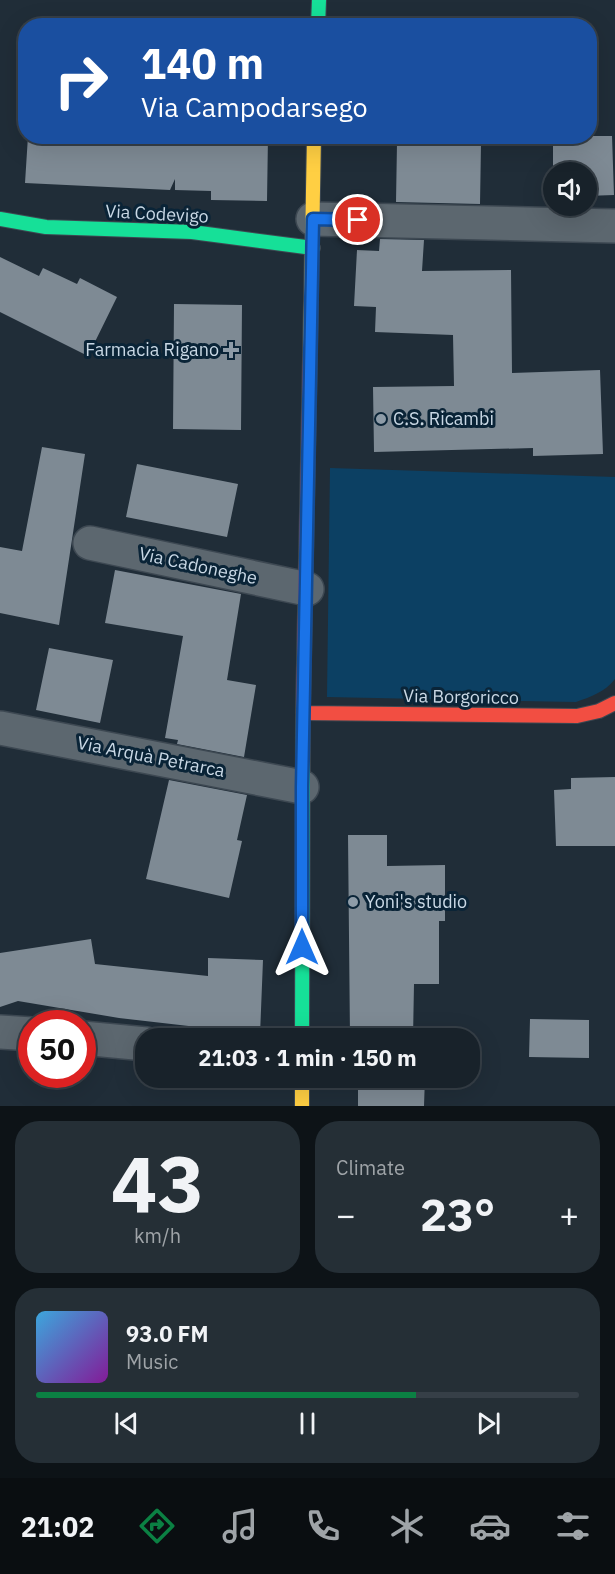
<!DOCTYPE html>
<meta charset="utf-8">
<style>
body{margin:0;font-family:"IBM Plex Sans",sans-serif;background:#252f36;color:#f1f3f6;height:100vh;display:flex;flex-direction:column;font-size:22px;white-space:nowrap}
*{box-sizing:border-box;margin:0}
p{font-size:20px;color:#9fa4a8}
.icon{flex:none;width:33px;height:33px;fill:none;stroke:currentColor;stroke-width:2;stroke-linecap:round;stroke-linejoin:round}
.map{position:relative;height:1106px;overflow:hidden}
.panel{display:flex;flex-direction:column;gap:15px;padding:15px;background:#0d1317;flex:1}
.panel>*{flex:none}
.top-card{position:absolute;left:18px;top:18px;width:579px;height:126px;border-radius:24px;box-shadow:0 6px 24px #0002,0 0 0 2px #363f47;background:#1a4fa0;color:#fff;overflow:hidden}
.controls{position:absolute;left:543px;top:162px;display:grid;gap:12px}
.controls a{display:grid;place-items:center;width:54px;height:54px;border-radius:50%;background:#18222a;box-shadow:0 6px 24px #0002,0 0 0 2px #363f47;font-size:30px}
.speed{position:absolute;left:18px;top:1010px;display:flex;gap:12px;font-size:30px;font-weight:700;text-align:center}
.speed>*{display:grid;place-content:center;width:78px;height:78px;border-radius:50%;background:#18222a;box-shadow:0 6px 24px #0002,0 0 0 2px #363f47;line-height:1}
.speed .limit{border:9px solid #d22;background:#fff;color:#111}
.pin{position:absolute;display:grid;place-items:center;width:51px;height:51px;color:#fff;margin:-26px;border:3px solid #fff;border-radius:50%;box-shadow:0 2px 6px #0007}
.me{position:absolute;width:66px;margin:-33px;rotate:0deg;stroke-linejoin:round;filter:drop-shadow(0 0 4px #0008)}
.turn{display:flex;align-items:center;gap:21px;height:126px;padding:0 24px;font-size:27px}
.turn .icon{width:78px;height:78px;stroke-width:2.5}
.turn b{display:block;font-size:42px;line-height:51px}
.big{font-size:45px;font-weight:800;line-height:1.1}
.panel .tile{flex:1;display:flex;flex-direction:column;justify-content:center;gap:9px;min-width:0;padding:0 21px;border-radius:24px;background:#252f36}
.panel .dial{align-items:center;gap:0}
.dial b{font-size:78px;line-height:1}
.song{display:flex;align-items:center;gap:18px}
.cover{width:72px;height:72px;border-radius:9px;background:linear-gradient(135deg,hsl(200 70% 55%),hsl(290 70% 35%))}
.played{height:6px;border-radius:3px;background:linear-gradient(90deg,#0b8043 70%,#363f47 70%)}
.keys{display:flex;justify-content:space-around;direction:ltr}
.heat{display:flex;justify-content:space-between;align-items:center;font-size:33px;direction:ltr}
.panel .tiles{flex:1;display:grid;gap:15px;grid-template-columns:1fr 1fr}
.tile:last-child{grid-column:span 2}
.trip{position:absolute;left:135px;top:1028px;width:345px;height:60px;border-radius:24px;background:#18222a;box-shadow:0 6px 24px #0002,0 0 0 2px #363f47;font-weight:800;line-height:60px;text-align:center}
.dock{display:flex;height:96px;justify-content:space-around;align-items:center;background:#0a0e11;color:#9fa4a8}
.dock .icon{width:42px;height:42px}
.dock .on{color:#0b8043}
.dock b{font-size:27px;color:#f1f3f6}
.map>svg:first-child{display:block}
.green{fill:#0c4063}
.building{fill:#7e8a94}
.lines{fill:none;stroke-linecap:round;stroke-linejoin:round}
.street-casing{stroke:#3d4852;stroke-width:36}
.fast-casing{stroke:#3d4852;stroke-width:16}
.slow-casing{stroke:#3d4852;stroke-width:16}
.jam-casing{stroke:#3d4852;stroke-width:16}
.street{stroke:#5c676f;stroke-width:33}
.fast{stroke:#16e098;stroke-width:14}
.slow{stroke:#ffcf43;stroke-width:14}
.jam{stroke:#f24e42;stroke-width:14}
.route-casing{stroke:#114b97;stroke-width:15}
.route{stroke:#1a73e8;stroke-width:10}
.poi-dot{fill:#8e9ca8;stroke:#0a2437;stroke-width:2}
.labels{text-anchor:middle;stroke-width:6;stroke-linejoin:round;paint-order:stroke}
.street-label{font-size:18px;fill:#c9d8e5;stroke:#0a2437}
.poi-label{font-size:18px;fill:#c9d8e5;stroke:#0a2437;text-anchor:start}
</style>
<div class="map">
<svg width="615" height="1106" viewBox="0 0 615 1106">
<rect width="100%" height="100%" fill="#202d38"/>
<path class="green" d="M330,468l285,9v202c-10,13 -25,18 -39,23l-249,-5z"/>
<path class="building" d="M28,136h240l-1,65 -56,-1v-9l-36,-1v-11l-5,11 -145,-7z
M553,136h59l2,59 -28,1v-24h-32l-1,25z
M397,143l84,1 -1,60 -84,-2z
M380,239l44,1 -2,31 89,-1 1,103 88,-3 3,84 -70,2v-8l-159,4 -1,-65 81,-1 -1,-51 -78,-3 1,-25 -22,-1 3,-56 22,1z
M0,257l39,19 4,-8 34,16 3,-6 37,19 -29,59 -88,-44z
M174,304l68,1 -1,125 -68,-1z
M42,447l43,7 -26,171 -59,-12v-66l22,4z
M137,464l101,20 -11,53 -101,-20z
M115,570l126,24 -14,86 29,5 -12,72 -67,-13 1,-4 -13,-2 18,-102 -78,-13z
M49,648l64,12 -13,63 -64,-13z
M615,777v69h-59l-2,-56 17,-1v-11z
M169,780l78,15 -10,45 5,1 -13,57 -83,-19z
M348,835h39v31l58,-1v56h-6v63h-25l-1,54h-63z
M91,939l4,25 113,12v-18l55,2 -3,75 -54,-2v-5l-87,-10 -101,-17 -18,6v-54z
M530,1019l59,1v38l-60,-1z
M425,1077l-1,29h-66v-29z"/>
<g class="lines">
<g class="street-casing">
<path id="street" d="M313,219l302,7
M90,543l217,46
M0,728l302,59
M0,1032l32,2
M82,1038l64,6"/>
</g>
<g class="fast-casing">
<path id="fast" d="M318,26l1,-26
M0,219l46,8 146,5 121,16
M302,1038l1,-325"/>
</g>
<g class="slow-casing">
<path id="slow" d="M310,356l4,-220
M302,1077v29"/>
</g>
<g class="jam-casing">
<path id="jam" d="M303,713l7,-357
M305,713l272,3 22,-5 16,-8"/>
</g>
<use href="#street" class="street"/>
<use href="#fast" class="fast"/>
<use href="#slow" class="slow"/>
<use href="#jam" class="jam"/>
</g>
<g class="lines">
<g class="route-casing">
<path id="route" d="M302,947v-160l11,-568 45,1"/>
</g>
<use href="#route" class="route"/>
</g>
<g class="poi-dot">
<path d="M228 341h6v6h6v6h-6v6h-6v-6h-6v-6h6z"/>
<circle cx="381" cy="419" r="6"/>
<circle cx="353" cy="902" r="6"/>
</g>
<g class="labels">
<g class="street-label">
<text transform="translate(157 214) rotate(3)" y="6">Via Codevigo</text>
<text transform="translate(198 566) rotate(12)" y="6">Via Cadoneghe</text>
<text transform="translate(461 697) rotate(1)" y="6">Via Borgoricco</text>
<text transform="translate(151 757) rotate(11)" y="6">Via Arquà Petrarca</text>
</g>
<g class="poi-label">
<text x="219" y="356" text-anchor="end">Farmacia Rigano</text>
<text x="393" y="425">C.S. Ricambi</text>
<text x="365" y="908">Yoni's studio</text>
</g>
</g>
</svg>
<div class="controls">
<a><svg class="icon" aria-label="sound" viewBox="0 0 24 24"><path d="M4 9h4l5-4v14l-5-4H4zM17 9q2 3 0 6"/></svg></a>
</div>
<div class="speed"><div class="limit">50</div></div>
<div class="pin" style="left:358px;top:220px;background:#d93025"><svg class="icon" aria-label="arrive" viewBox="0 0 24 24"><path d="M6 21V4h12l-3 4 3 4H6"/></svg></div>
<svg class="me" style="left:302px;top:947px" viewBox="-20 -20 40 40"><path d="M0-17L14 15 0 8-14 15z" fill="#1a73e8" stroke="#fff" stroke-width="4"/></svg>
<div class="trip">21:03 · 1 min · 150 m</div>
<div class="top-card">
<div class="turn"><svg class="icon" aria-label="right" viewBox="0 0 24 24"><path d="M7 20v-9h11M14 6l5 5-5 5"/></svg><div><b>140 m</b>Via Campodarsego</div></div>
</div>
</div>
<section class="panel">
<div class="tiles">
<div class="tile dial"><b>43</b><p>km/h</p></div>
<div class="tile"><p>Climate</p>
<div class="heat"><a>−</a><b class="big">23°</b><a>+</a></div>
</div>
<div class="tile">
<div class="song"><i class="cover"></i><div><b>93.0 FM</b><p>Music</p></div></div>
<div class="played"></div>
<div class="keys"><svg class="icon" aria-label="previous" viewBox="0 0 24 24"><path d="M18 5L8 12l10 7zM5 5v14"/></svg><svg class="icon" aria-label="pause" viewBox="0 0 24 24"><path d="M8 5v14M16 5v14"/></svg><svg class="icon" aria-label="next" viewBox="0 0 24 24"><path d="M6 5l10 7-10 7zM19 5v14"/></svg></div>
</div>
</div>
</section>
<nav class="dock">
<b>21:02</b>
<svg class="icon on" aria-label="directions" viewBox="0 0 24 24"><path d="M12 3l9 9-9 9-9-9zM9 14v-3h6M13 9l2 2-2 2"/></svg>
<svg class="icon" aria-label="music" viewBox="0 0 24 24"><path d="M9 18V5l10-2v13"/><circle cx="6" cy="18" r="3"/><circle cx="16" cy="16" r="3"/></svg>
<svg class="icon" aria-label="phone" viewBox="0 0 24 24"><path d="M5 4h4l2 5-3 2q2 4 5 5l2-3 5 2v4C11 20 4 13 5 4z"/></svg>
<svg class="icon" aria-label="climate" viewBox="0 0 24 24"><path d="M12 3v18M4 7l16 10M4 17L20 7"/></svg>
<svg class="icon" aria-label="car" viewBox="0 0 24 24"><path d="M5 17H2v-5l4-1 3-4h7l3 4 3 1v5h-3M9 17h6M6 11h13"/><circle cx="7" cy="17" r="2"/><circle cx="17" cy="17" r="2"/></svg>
<svg class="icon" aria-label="filters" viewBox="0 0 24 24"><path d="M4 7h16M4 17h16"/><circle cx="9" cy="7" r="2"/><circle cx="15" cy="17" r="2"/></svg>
</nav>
